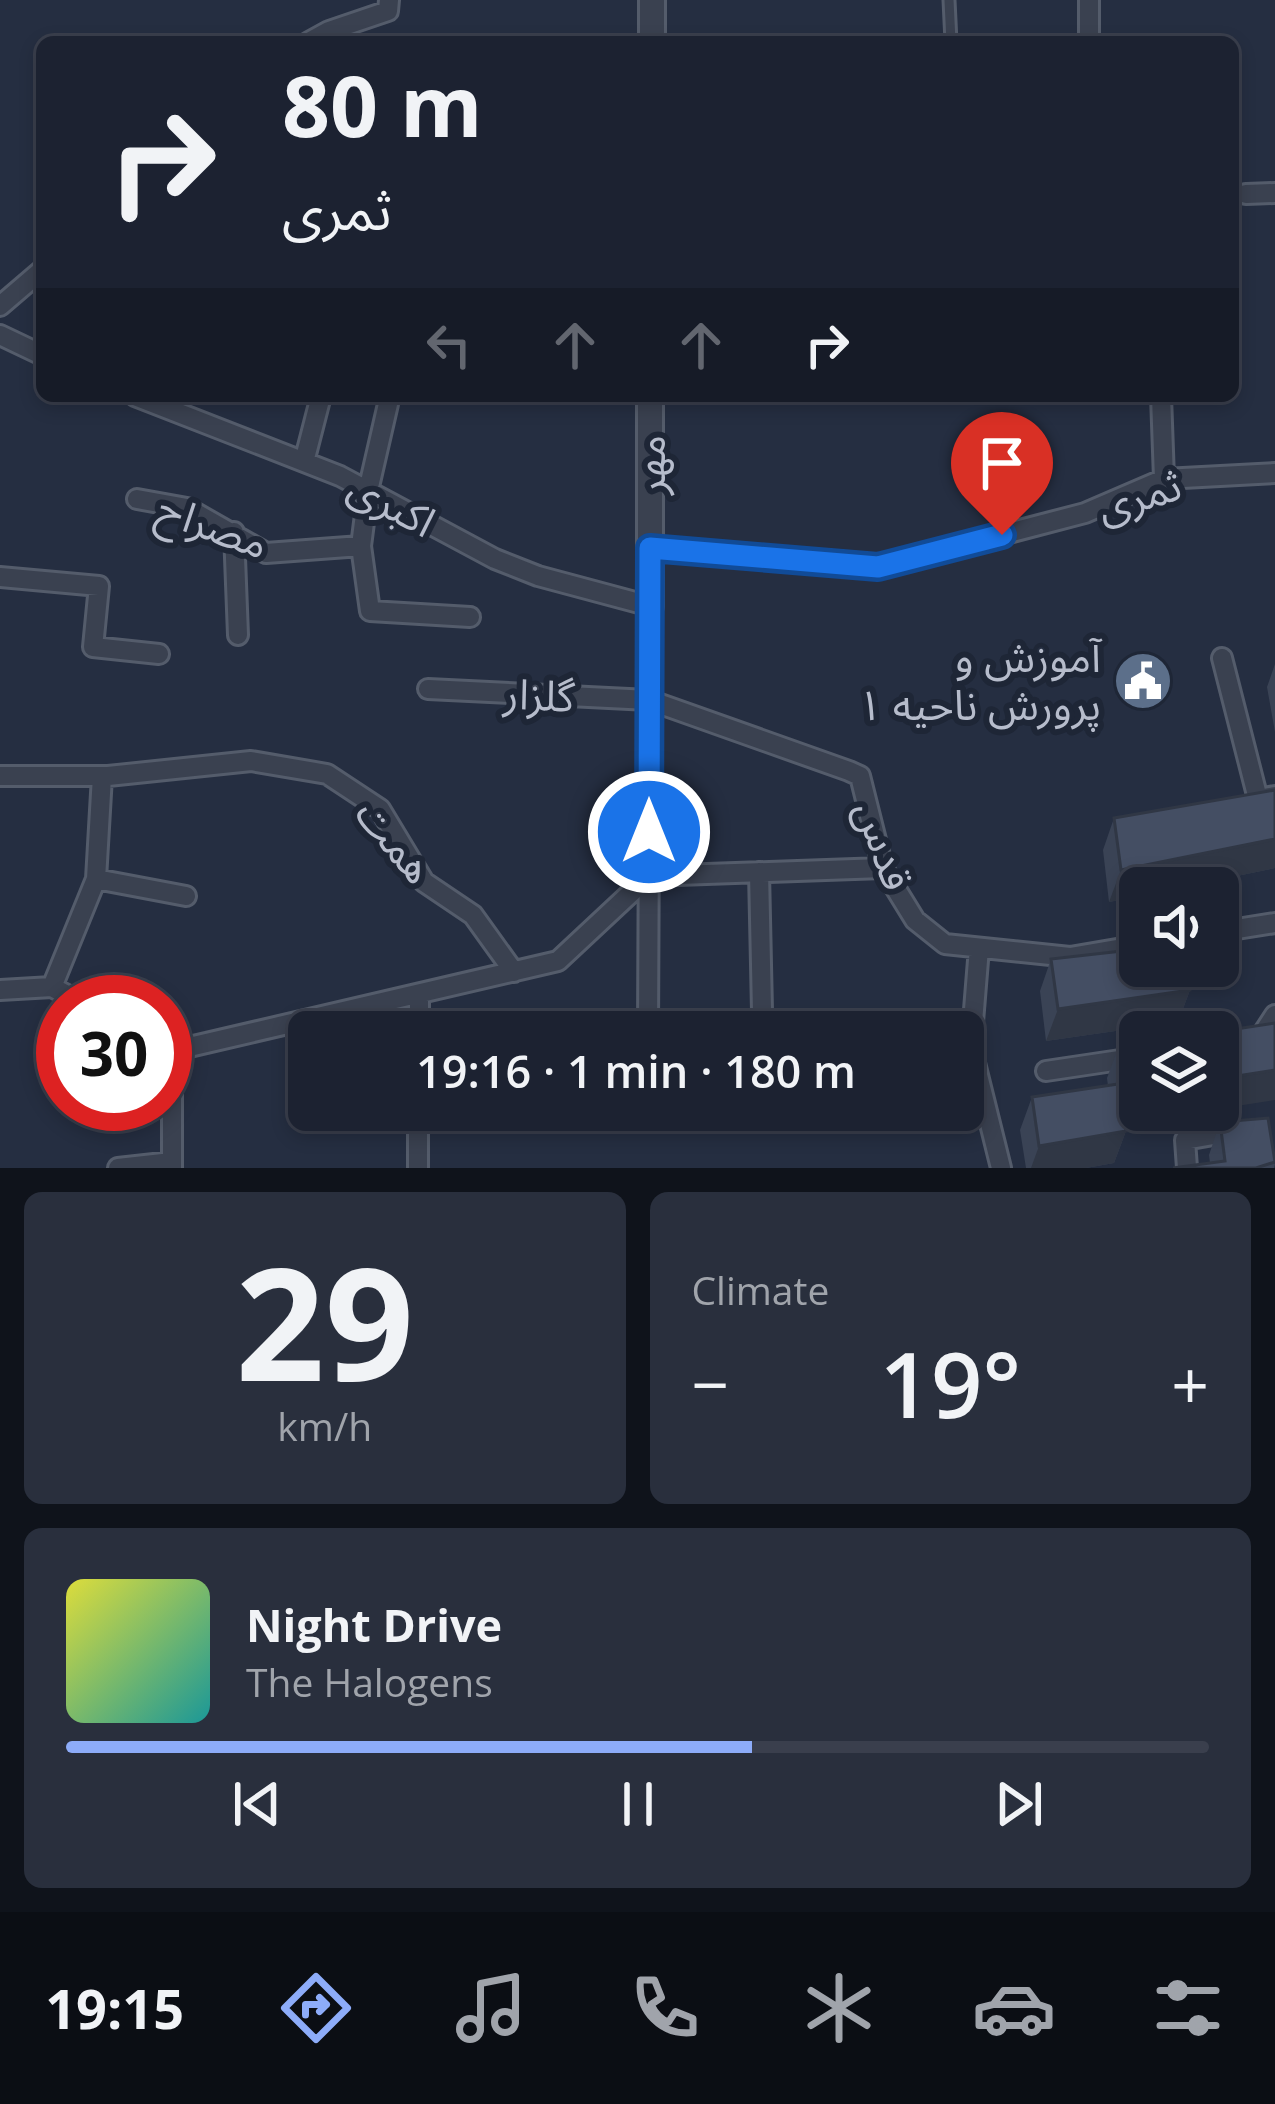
<!DOCTYPE html>
<meta charset="utf-8">
<style>
body{margin:0;font-family:"Open Sans","Noto Sans Arabic",sans-serif;background:#292f3d;color:#f1f3f6;height:100vh;display:flex;flex-direction:column;font-size:45px;white-space:nowrap}
*{box-sizing:border-box;margin:0}
p{font-size:39px;color:#a0a4ab}
.icon{flex:none;width:66px;height:66px;fill:none;stroke:currentColor;stroke-width:2;stroke-linecap:round;stroke-linejoin:round}
.map{position:relative;height:1168px;overflow:hidden}
.drawer{display:flex;flex-direction:column;gap:24px;padding:24px;background:#0f131b;flex:1}
.drawer>*{flex:none}
.banner{position:absolute;left:36px;top:36px;width:1203px;height:366px;border-radius:18px;box-shadow:0 6px 18px #0003,0 0 0 3px #3a3f4d;background:#1c2231;color:#f1f3f6;overflow:hidden}
.buttons{position:absolute;left:1119px;top:867px;display:grid;gap:24px}
.buttons a{display:grid;place-items:center;width:120px;height:120px;border-radius:18px;background:#1c2231;box-shadow:0 6px 18px #0003,0 0 0 3px #3a3f4d;font-size:60px}
.speed{position:absolute;left:36px;top:975px;display:flex;gap:24px;font-size:60px;font-weight:700;text-align:center}
.speed>*{display:grid;place-content:center;width:156px;height:156px;border-radius:50%;background:#1c2231;box-shadow:0 6px 18px #0003,0 0 0 3px #3a3f4d;line-height:1}
.speed .limit{border:18px solid #d22;background:#fff;color:#111}
.pin{position:absolute;display:grid;place-items:center;width:102px;height:102px;color:#fff;margin:-123px -51px;border-radius:50% 50% 50% 0;rotate:-45deg;box-shadow:0 0 12px #0007}
.pin .icon{rotate:45deg}
.me{position:absolute;width:132px;margin:-66px;rotate:0deg;stroke-linejoin:round;filter:drop-shadow(0 0 9px #0008)}
.turn{display:flex;align-items:center;gap:42px;height:252px;padding:0 48px;font-size:54px}
.turn .icon{width:156px;height:156px;stroke-width:2.5}
.turn b{display:block;font-size:84px;line-height:102px}
.lanes{display:flex;align-items:center;height:114px;padding:0 48px;background:#0003;justify-content:center;gap:60px;direction:ltr}
.lanes .off{opacity:.35}
.big{font-size:90px;font-weight:600;line-height:1.1}
.drawer .widget{flex:1;display:flex;flex-direction:column;justify-content:center;gap:18px;min-width:0;padding:0 42px;border-radius:18px;background:#292f3d}
.drawer .dial{align-items:center;gap:0}
.dial b{font-size:156px;line-height:1}
.song{display:flex;align-items:center;gap:36px}
.cover{width:144px;height:144px;border-radius:18px;background:linear-gradient(135deg,hsl(60 70% 55%),hsl(180 70% 35%))}
.played{height:12px;border-radius:6px;background:linear-gradient(90deg,#8dacf9 60%,#3a3f4d 60%)}
.keys{display:flex;justify-content:space-around;direction:ltr}
.heat{display:flex;justify-content:space-between;align-items:center;font-size:66px;direction:ltr}
.drawer .tiles{flex:1;display:grid;gap:24px;grid-template-columns:1fr 1fr}
.widget:last-child{grid-column:span 2}
.trip{position:absolute;left:288px;top:1011px;width:696px;height:120px;border-radius:18px;background:#1c2231;box-shadow:0 6px 18px #0003,0 0 0 3px #3a3f4d;font-weight:600;line-height:120px;text-align:center}
.tabs{display:flex;height:192px;justify-content:space-around;align-items:center;background:#0b0e14;color:#a0a4ab}
.tabs .icon{width:84px;height:84px}
.tabs .on{color:#8dacf9}
.tabs b{font-size:54px;color:#f1f3f6}
.map>svg:first-child{display:block}
.lines{fill:none;stroke-linecap:round;stroke-linejoin:round}
.service-casing{stroke:#545c6b;stroke-width:15}
.minor-casing{stroke:#545c6b;stroke-width:24}
.tertiary-casing{stroke:#545c6b;stroke-width:30}
.service{stroke:#3a4150;stroke-width:9}
.minor{stroke:#3a4150;stroke-width:18}
.tertiary{stroke:#3a4150;stroke-width:24}
.wall{fill:#3a4355}
.shaded-wall{fill:#303745}
.building{fill:#444e63;stroke:#303745;stroke-width:3}
.route-casing{stroke:#114b97;stroke-width:30}
.route{stroke:#1a73e8;stroke-width:21}
.labels{text-anchor:middle;stroke-width:12;stroke-linejoin:round;paint-order:stroke}
.street-label{font-size:42px;fill:#b6bccb;stroke:#1e2636}
.poi-label{font-size:42px;fill:#b6bccb;stroke:#1e2636;text-anchor:end}
</style>
<div class="map">
<svg width="1275" height="1168" viewBox="0 0 1275 1168">
<rect width="100%" height="100%" fill="#252e41"/>
<g class="lines">
<g class="service-casing">
<path id="service" d="M949,0l2,42"/>
</g>
<g class="minor-casing">
<path id="minor" d="M1089,0v42
M309,42l20,-11 59,-20 1,-11
M1246,194l29,-1
M0,306l42,-36
M0,335l42,20
M135,396l205,80 155,83 43,17 112,30 -2,426
M1161,396l3,83
M388,404l-20,87 -7,55 9,65 100,6
M304,462l17,-66
M137,499l50,9 79,45 95,-7
M234,532l4,103
M650,548l228,19 207,-54 79,-34 111,-6
M0,577l99,9 -6,61 66,7
M1222,658l36,141 17,-3
M428,689l221,11 200,71 11,5 23,92 32,52 30,24 125,13 70,-12
M0,776h108l143,-15 76,13 53,35 44,73 49,33 41,57
M759,872l3,139
M649,876l234,-8
M96,879l90,17
M1218,932l57,-9
M979,948l-8,99 30,121
M52,987l44,-108 6,-103
M0,990l52,-3 28,15
M419,1032v-36
M1218,1045l42,-7 15,-23
M165,1047l7,4 386,-90 91,-85
M1046,1071l94,-14
M118,1168l54,-6
M172,1168v-117
M418,1168v-58
M1187,1168l-2,-28 51,-9"/>
</g>
<g class="tertiary-casing">
<path id="tertiary" d="M652,42v-42
M650,606v-210"/>
</g>
<use href="#service" class="service"/>
<use href="#minor" class="minor"/>
<use href="#tertiary" class="tertiary"/>
</g>
<path class="wall" d="M1275,664v68l-8,-45z
M1275,790v78l-96,20h-39v8l-31,6 -6,-52 11,-32z
M1051,959l139,31 -12,32 -132,19 -6,-50z
M1140,1043l-16,81 2,7 -12,32 -28,5h-60l-6,-38 12,-33 76,-11 -1,-8 12,-32z
M1220,1122l55,42 -1,4h-101l37,-5 -1,-8z"/>
<path class="shaded-wall" d="M1275,839v29l-96,20h-39v8l-31,6 12,-32z
M1190,990l-12,32 -132,19 12,-32z
M1275,1070v30l-57,9v-30z
M1140,1092v18h75l-102,16 11,-32z
M1126,1131l-12,32 -28,5h-55l8,-22z"/>
<path class="building" d="M1275,790v49l-154,31 -7,-52z
M1140,949v17h48l2,24 -132,19 -7,-50z
M1275,1023v47l-57,9v-47h-2z
M1140,1043v49l-16,2 -5,-48z
M1118,1084l8,47 -87,15 -7,-49z
M1268,1118l7,44 -19,6h-83l52,-7 -5,-39z"/>
<g class="lines">
<g class="route-casing">
<path id="route" d="M649,832l1,-284 228,19 124,-32"/>
</g>
<use href="#route" class="route"/>
</g>
<defs>
<g id="civic-disc" transform="scale(3)"><circle r="9.5" fill="#5c6f8a" stroke="#1e2636"/><path d="M-.6-6.5H3V-4.5H.6V-3L4-1V1h2V6H-6V1h2V-1L-.6-3ZM-1.2 2.5V6h2.4V2.5Z" fill="#fff"/></g>
</defs>
<g fill-rule="evenodd">
<use href="#civic-disc" x="1143" y="681"/>
</g>
<g class="labels">
<g class="street-label">
<text transform="translate(650 465) rotate(-90)" y="15">مهر</text>
<text transform="translate(1139 496) rotate(-17)" y="15">ثمری</text>
<text transform="translate(392 504) rotate(28)" y="15">اکبری</text>
<text transform="translate(213 526) rotate(20)" y="15">مصراح</text>
<text transform="translate(539 695) rotate(3)" y="15">گلزار</text>
<text transform="translate(395 841) rotate(50)" y="15">همت</text>
<text transform="translate(884 845) rotate(70)" y="15">قدس</text>
</g>
<g class="poi-label">
<text x="1101" y="672">آموزش و<tspan x="1101" dy="48">پرورش ناحیه ۱</tspan></text>
</g>
</g>
</svg>
<div class="buttons">
<a><svg class="icon" aria-label="sound" viewBox="0 0 24 24"><path d="M4 9h4l5-4v14l-5-4H4zM17 9q2 3 0 6"/></svg></a>
<a><svg class="icon" aria-label="layers" viewBox="0 0 24 24"><path d="M12 4l9 5-9 5-9-5zM3 14l9 5 9-5"/></svg></a>
</div>
<div class="speed"><div class="limit">30</div></div>
<div class="pin" style="left:1002px;top:535px;background:#d93025"><svg class="icon" aria-label="arrive" viewBox="0 0 24 24"><path d="M6 21V4h12l-3 4 3 4H6"/></svg></div>
<svg class="me" style="left:649px;top:832px" viewBox="-20 -20 40 40"><circle r="17" fill="#1a73e8" stroke="#fff" stroke-width="3"/><path d="M0-11L8 9 0 5-8 9z" fill="#fff"/></svg>
<div class="trip">19:16 · 1 min · 180 m</div>
<div class="banner">
<div class="turn"><svg class="icon" aria-label="right" viewBox="0 0 24 24"><path d="M7 20v-9h11M14 6l5 5-5 5"/></svg><div><b>80 m</b>ثمری</div></div>
<div class="lanes"><svg class="icon off" aria-label="left" viewBox="0 0 24 24"><path d="M17 20v-9H6M10 6l-5 5 5 5"/></svg><svg class="icon off" aria-label="ahead" viewBox="0 0 24 24"><path d="M12 20V5M6 11l6-6 6 6"/></svg><svg class="icon off" aria-label="ahead" viewBox="0 0 24 24"><path d="M12 20V5M6 11l6-6 6 6"/></svg><svg class="icon" aria-label="right" viewBox="0 0 24 24"><path d="M7 20v-9h11M14 6l5 5-5 5"/></svg></div>
</div>
</div>
<section class="drawer">
<div class="tiles">
<div class="widget dial"><b>29</b><p>km/h</p></div>
<div class="widget"><p>Climate</p>
<div class="heat"><a>−</a><b class="big">19°</b><a>+</a></div>
</div>
<div class="widget">
<div class="song"><i class="cover"></i><div><b>Night Drive</b><p>The Halogens</p></div></div>
<div class="played"></div>
<div class="keys"><svg class="icon" aria-label="previous" viewBox="0 0 24 24"><path d="M18 5L8 12l10 7zM5 5v14"/></svg><svg class="icon" aria-label="pause" viewBox="0 0 24 24"><path d="M8 5v14M16 5v14"/></svg><svg class="icon" aria-label="next" viewBox="0 0 24 24"><path d="M6 5l10 7-10 7zM19 5v14"/></svg></div>
</div>
</div>
</section>
<nav class="tabs">
<b>19:15</b>
<svg class="icon on" aria-label="directions" viewBox="0 0 24 24"><path d="M12 3l9 9-9 9-9-9zM9 14v-3h6M13 9l2 2-2 2"/></svg>
<svg class="icon" aria-label="music" viewBox="0 0 24 24"><path d="M9 18V5l10-2v13"/><circle cx="6" cy="18" r="3"/><circle cx="16" cy="16" r="3"/></svg>
<svg class="icon" aria-label="phone" viewBox="0 0 24 24"><path d="M5 4h4l2 5-3 2q2 4 5 5l2-3 5 2v4C11 20 4 13 5 4z"/></svg>
<svg class="icon" aria-label="climate" viewBox="0 0 24 24"><path d="M12 3v18M4 7l16 10M4 17L20 7"/></svg>
<svg class="icon" aria-label="car" viewBox="0 0 24 24"><path d="M5 17H2v-5l4-1 3-4h7l3 4 3 1v5h-3M9 17h6M6 11h13"/><circle cx="7" cy="17" r="2"/><circle cx="17" cy="17" r="2"/></svg>
<svg class="icon" aria-label="filters" viewBox="0 0 24 24"><path d="M4 7h16M4 17h16"/><circle cx="9" cy="7" r="2"/><circle cx="15" cy="17" r="2"/></svg>
</nav>
